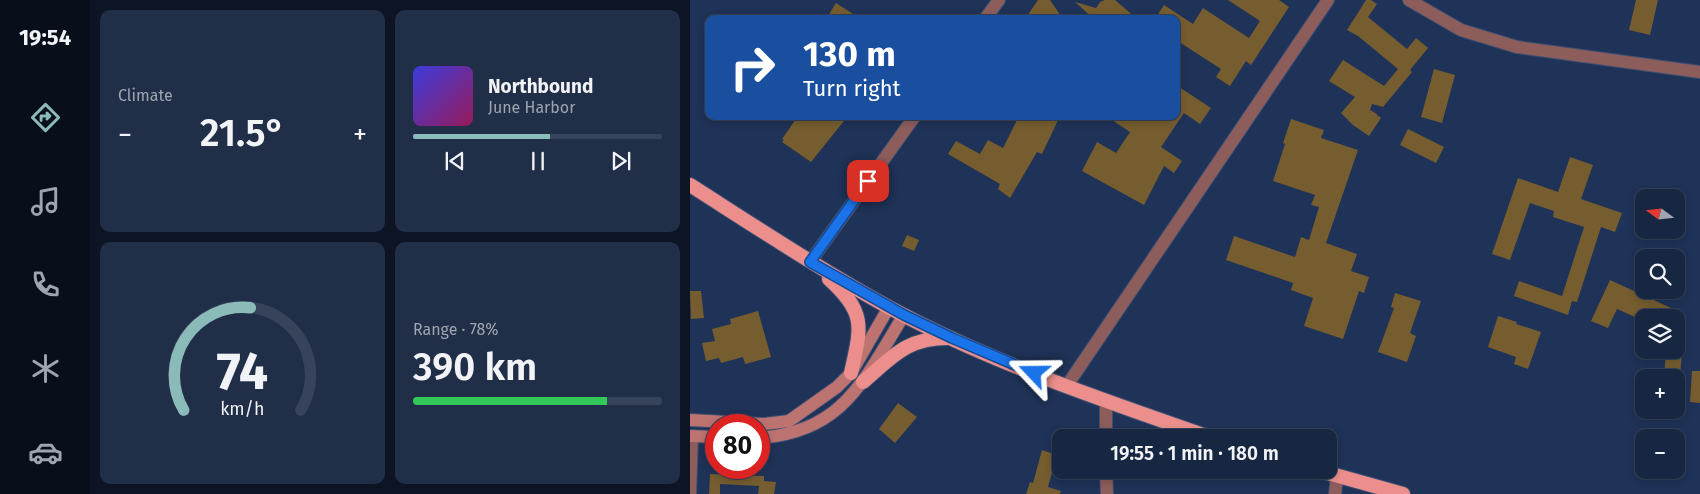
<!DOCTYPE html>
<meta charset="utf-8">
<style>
body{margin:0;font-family:"Fira Sans",sans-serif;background:#202e48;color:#f1f3f6;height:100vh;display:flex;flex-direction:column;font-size:19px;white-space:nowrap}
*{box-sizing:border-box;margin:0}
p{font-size:16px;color:#9ea5b1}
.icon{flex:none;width:28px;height:28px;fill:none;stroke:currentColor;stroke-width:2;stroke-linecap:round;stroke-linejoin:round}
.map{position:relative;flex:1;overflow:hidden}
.drawer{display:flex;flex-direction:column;gap:10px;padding:10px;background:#0d1524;width:600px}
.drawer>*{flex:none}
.banner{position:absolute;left:15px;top:15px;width:475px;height:105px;border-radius:10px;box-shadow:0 2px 8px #0003,0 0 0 1px #36435a;background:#1a4fa0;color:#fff;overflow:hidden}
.needle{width:32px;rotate:285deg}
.buttons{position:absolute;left:945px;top:189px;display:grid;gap:10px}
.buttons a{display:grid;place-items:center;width:50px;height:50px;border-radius:10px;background:#172641;box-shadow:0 2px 8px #0003,0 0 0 1px #36435a;font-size:25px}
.speed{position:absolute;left:15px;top:414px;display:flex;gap:10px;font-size:25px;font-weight:700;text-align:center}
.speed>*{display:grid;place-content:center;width:65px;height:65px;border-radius:50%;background:#172641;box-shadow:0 2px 8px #0003,0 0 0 1px #36435a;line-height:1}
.speed .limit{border:8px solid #d22;background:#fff;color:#111}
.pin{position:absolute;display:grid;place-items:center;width:42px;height:42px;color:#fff;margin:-21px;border-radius:10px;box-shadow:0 2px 8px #0006}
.me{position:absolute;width:55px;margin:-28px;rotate:293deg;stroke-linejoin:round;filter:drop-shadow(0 0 4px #0008)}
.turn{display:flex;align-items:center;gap:18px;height:105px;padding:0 15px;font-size:22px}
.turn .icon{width:65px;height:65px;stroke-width:2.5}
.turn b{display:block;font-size:35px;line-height:42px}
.big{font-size:38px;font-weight:600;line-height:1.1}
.drawer .widget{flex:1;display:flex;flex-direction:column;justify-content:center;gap:8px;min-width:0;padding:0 18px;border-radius:10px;background:#202e48}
.drawer .dial{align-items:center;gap:0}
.dial svg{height:130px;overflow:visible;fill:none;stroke:#36435a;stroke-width:7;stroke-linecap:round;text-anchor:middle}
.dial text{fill:#f1f3f6;stroke:none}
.song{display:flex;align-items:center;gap:15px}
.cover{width:60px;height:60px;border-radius:8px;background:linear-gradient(135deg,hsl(240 70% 55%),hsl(330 70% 35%))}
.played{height:5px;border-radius:2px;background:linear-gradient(90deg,#8bbbb9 55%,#36435a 55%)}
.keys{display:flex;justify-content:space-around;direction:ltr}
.heat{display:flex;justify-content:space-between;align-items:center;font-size:28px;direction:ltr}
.charge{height:8px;border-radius:4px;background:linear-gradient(90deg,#34c759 78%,#36435a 0)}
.drawer .tiles{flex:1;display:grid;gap:10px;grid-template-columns:repeat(2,1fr)}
.trip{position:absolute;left:362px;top:429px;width:285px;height:50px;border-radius:10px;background:#172641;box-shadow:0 2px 8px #0003,0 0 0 1px #36435a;font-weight:600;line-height:50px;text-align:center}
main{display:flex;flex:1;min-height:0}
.dock{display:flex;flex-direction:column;width:90px;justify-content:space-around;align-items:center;background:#090f1a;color:#9ea5b1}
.dock .icon{width:35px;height:35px}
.dock .selected{color:#8bbbb9}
.dock b{font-size:22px;color:#f1f3f6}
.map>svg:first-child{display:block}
.building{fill:#755d2f}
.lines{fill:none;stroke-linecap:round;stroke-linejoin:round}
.minor-casing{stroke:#3d4f72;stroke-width:14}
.secondary-casing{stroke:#3d4f72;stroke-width:14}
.trunk-casing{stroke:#3d4f72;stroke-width:16}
.minor{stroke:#8c5d5b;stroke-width:12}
.secondary{stroke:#bd7370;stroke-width:12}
.trunk{stroke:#ec8f8c;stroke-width:14}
.route-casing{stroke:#114b97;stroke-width:12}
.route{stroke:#1a73e8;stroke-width:9}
</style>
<main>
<nav class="dock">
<b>19:54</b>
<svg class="icon selected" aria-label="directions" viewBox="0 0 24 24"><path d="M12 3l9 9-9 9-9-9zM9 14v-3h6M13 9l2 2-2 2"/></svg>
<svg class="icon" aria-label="music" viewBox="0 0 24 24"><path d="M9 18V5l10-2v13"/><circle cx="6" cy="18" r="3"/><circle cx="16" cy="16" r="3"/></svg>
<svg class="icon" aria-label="phone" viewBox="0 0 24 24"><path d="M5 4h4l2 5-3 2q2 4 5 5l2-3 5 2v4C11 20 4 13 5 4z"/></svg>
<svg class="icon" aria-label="climate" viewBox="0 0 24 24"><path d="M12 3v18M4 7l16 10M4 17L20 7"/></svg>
<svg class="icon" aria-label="car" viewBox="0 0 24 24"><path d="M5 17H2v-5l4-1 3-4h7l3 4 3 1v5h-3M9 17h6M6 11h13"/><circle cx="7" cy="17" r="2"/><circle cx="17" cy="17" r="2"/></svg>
</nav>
<section class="drawer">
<div class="tiles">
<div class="widget"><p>Climate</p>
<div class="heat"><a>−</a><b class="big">21.5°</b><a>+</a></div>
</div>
<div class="widget">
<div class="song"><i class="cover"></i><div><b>Northbound</b><p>June Harbor</p></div></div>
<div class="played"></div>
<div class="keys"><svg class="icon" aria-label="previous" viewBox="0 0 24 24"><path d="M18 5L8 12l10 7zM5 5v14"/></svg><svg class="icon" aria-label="pause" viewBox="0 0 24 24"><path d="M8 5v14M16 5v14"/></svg><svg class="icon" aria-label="next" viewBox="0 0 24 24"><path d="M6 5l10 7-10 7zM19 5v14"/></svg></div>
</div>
<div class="widget dial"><svg viewBox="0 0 100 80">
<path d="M14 69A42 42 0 1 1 86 69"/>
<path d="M14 69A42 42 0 0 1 55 6" stroke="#8bbbb9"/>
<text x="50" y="56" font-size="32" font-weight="700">74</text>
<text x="50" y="72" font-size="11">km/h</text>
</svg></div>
<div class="widget"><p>Range · 78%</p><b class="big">390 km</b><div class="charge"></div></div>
</div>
</section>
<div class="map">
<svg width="1010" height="494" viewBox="0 0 1010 494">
<rect width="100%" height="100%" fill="#1f3257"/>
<path class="building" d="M348,0h12l13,19h-38z
M415,0h10l22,19h-43l-19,-17 21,6 4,-6z
M538,0h51l10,7 -38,58 -5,-4 -16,25 -14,-9 5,-8 -45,-29v-21h-21l9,-14 29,19 10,-16 46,30 11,-17z
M676,0h5l6,4 -9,13 39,32 9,-11 12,10 -18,22 2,2 -29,35 -11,-3 -2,6 7,4v1l4,3 -12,18 -16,-11 -12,-12 14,-16 -26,-16 14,-21 41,26 14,-17 -40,-33 -11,-6z
M946,0h22l-8,35 -21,-5z
M146,3l25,16h-35z
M744,69l21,6 -13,48 -21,-6z
M486,85l35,23 -11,16 -16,-11 -23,34 21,14 -8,12 -10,-7 -20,39 -62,-34 15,-29 19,11 14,-21 -24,-16h70z
M108,116h50l-37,46 -29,-20 2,-2 -2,-1z
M329,116h41l-18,38 -5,-2 -27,46 -12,-9 2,-5 -52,-30 8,-13 24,13 8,-14 15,8z
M601,119l33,11 -3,8 37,12 -32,93 31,11 -6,17 18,6 -5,16 -5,-2 -16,48 -39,-13 9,-28 -22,-8 2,-7 -67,-23 8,-24 61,21 6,-20 8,3 10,-33 -8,-2 4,-10 -42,-14 12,-37 -2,-1z
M718,129l36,18 -8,16 -36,-18z
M880,157l23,8 -12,34 41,14 -7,19 -14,-5 -24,75 -5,-1 -4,14 -54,-19 5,-15 43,15 22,-69 -31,-10 1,-6 -24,-8 -20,57 -18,-6 26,-76 40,14z
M217,235l12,5 -5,11 -12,-5z
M920,280l61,28 -4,10h-23v3l-27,-12 -9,19 -17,-7z
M0,291h11l3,27 -13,1z
M705,293l26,8 -11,32 6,3 -9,26 -29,-10 16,-44 -3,-1z
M68,311l13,46 -26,7 -2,-7 -22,6 -2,-5 -13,3 -4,-18 13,-2 -3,-12 19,-5 -1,-5z
M808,316l19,6 -1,2 25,8 -13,37 -14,-5 2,-7 -28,-10z
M976,350h16l-2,28h-16z
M1002,371h8v32l-10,-1z
M208,403l19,14 -22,26 -16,-14z
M352,450l15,5 -9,32 13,4 -1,3h-34l4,-12 3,1z
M20,474l54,2v5l12,1 -2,12h-16l1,-8 -39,-2v10h-11z"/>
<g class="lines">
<g class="minor-casing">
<path id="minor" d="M719,0l52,30 56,17 183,25
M295,19l14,-19
M120,262l105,-146
M376,387l262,-387
M416,401v37
M416,470l1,24
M0,494l2,-58
M645,494l2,-18"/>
</g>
<g class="secondary-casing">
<path id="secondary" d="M0,420l74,4 25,-3 48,-34 14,-14 38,-66
M0,436l26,1
M69,438c85,-6 105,-59 145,-123"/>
</g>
<g class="trunk-casing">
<path id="trunk" d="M0,185c66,42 131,85 200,123 102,55 213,92 322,130
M139,279c38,34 32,49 22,94
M173,382c30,-26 45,-45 87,-44
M627,470l86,24"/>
</g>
<use href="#minor" class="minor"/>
<use href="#secondary" class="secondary"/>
<use href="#trunk" class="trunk"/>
</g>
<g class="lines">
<g class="route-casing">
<path id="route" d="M178,181l-58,81 94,53 48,23 82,35"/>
</g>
<use href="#route" class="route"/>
</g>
</svg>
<div class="buttons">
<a><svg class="needle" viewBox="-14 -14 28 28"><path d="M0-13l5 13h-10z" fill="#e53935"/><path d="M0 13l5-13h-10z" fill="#9ea5b1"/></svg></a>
<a><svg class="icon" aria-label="search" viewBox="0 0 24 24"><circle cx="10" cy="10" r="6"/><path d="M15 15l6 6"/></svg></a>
<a><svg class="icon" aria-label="layers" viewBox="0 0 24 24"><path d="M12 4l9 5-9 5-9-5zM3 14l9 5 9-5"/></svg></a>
<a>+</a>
<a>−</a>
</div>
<div class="speed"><div class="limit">80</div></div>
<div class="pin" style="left:178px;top:181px;background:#d93025"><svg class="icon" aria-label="arrive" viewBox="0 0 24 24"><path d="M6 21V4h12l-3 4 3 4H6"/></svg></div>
<svg class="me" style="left:344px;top:373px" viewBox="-20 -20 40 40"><path d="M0-17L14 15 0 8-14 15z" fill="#1a73e8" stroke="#fff" stroke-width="4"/></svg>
<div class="trip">19:55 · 1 min · 180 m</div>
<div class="banner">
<div class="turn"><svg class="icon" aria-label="right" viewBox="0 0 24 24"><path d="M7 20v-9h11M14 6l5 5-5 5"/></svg><div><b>130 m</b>Turn right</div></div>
</div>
</div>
</main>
